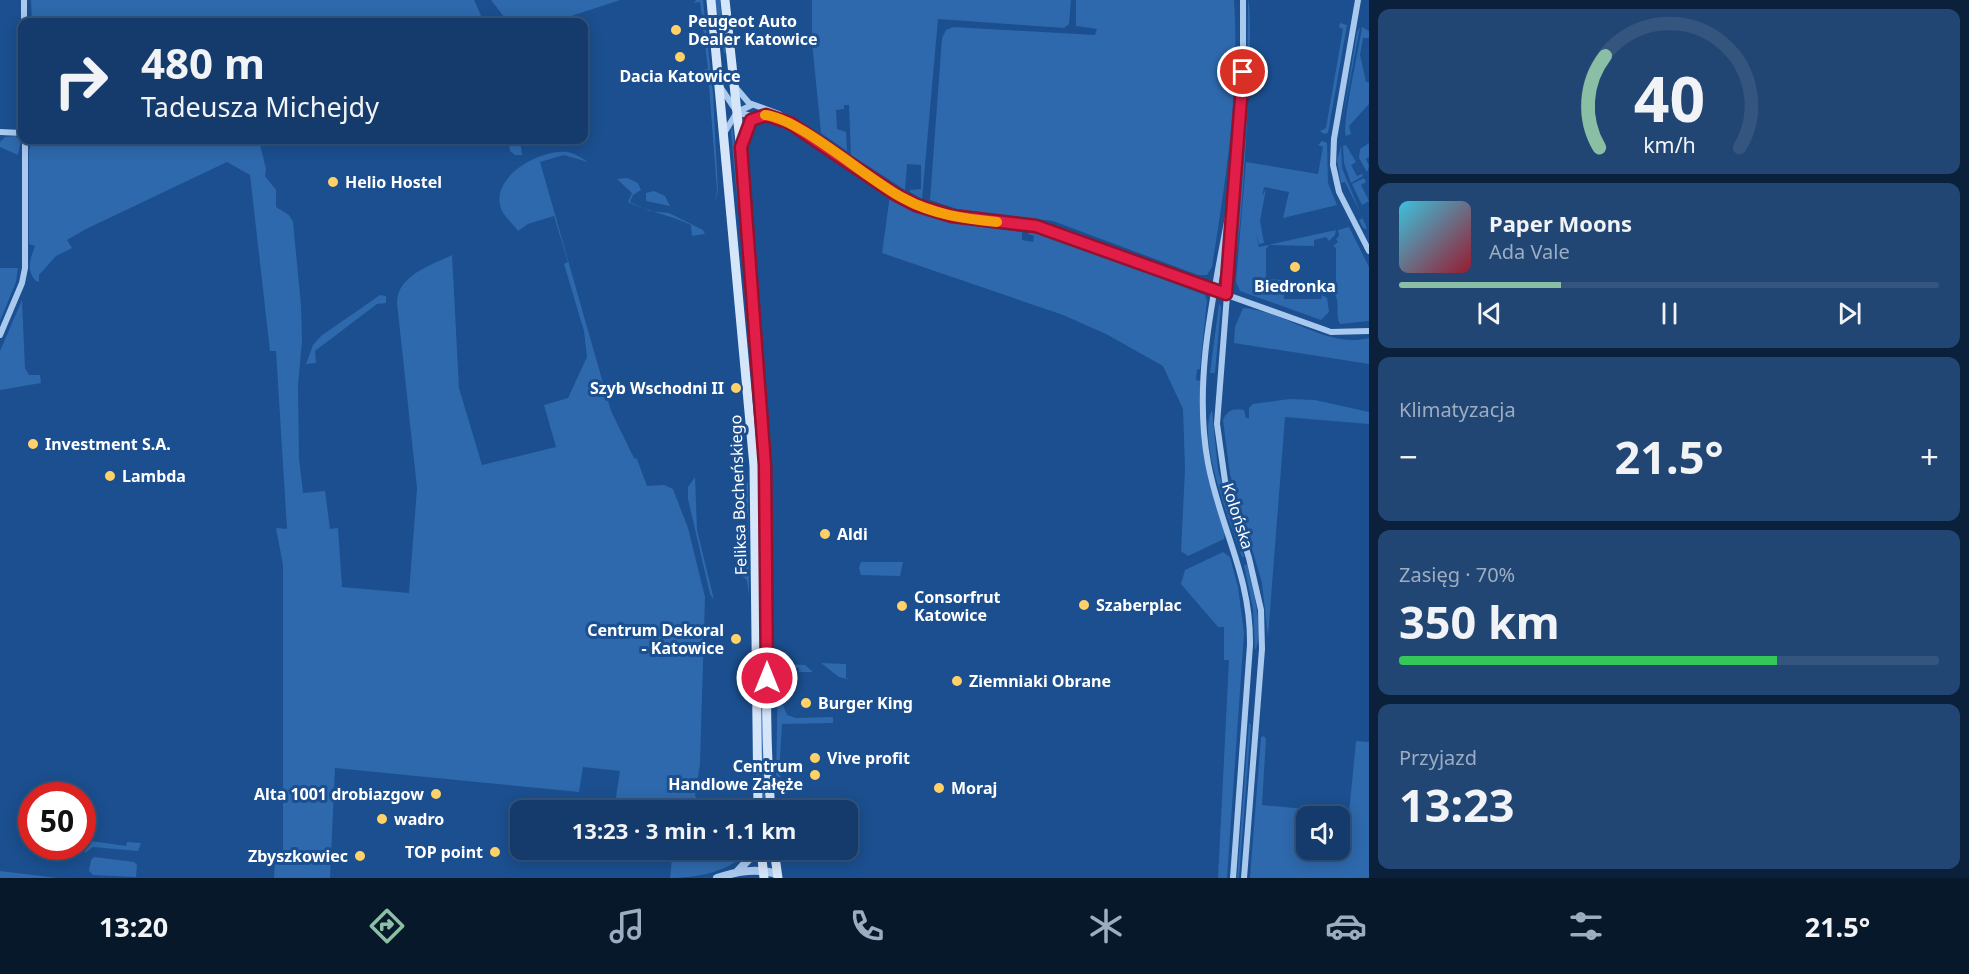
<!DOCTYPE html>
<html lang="pl">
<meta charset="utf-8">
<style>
body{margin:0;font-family:"Noto Sans",sans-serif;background:#214673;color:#f1f3f6;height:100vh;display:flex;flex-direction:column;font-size:22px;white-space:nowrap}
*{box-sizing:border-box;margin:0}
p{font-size:20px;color:#9dadc1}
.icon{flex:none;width:33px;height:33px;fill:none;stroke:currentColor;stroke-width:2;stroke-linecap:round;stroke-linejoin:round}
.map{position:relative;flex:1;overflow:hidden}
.details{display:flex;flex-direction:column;gap:9px;padding:9px;background:#0b203b;width:600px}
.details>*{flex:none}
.banner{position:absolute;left:18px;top:18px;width:570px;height:126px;border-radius:12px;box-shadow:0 3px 15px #0003,0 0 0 2px #33557e;background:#143b6b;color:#f1f3f6;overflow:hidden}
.buttons{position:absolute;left:1296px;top:806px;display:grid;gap:12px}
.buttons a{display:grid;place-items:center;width:54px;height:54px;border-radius:12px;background:#143b6b;box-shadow:0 3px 15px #0003,0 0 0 2px #33557e;font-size:30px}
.speed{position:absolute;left:18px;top:782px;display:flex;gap:12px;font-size:30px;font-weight:700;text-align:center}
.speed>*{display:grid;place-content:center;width:78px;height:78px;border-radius:50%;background:#143b6b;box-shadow:0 3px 15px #0003,0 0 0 2px #33557e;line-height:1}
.speed .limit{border:9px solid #d22;background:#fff;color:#111}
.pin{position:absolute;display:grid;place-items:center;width:51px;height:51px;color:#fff;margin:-26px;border:3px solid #fff;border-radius:50%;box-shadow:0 2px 6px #0007}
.me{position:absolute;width:66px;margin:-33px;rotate:0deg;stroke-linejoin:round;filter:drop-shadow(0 0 4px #0008)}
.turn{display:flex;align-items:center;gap:21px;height:126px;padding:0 24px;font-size:27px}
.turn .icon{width:78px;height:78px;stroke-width:2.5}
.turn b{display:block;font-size:42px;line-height:51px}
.big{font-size:45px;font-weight:700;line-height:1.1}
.details .tile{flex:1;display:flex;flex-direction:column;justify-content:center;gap:9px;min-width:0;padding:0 21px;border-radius:12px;background:#214673}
.details .dial{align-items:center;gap:0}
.dial svg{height:156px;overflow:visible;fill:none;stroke:#33557e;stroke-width:7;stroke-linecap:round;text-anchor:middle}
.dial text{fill:#f1f3f6;stroke:none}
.song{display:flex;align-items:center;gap:18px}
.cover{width:72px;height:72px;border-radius:9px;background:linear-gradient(135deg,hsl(190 70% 55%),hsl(350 70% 35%))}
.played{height:6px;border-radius:3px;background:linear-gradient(90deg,#8abfa5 30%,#33557e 30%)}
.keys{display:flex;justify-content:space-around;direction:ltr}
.heat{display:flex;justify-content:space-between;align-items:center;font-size:33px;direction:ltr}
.charge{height:9px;border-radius:4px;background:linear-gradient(90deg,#34c759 70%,#33557e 0)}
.trip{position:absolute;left:510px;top:800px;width:348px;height:60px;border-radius:12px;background:#143b6b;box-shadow:0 3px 15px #0003,0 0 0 2px #33557e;font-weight:700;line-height:60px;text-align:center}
.dock{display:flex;height:96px;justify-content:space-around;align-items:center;background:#08182b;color:#9dadc1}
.dock .icon{width:42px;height:42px}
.dock .on{color:#8abfa5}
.dock b{font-size:27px;color:#f1f3f6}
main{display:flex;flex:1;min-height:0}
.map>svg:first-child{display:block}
.green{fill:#2e69ad;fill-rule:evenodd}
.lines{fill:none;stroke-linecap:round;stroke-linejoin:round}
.minor{stroke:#a9c9ee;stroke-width:6}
.tertiary{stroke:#a9c9ee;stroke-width:8}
.secondary{stroke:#d6e6fa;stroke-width:9}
.route-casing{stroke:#92132f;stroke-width:15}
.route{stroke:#e11d48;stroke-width:10}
.slow{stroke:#f59e0b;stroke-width:10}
.poi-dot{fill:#ffd166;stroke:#1b4f8f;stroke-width:2}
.labels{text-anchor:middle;stroke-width:6;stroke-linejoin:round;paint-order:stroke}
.poi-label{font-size:16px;font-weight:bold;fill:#fff;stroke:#1b4f8f;text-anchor:start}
.street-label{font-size:16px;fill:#fff;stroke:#1b4f8f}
</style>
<main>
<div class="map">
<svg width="1369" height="878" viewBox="0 0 1369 878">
<rect width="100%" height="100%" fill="#1b4f8f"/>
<path class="green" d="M31,0h443l10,22h-452z
M491,0h129l-67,22 -3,-6 -14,6h-28z
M696,0h7l10,94 5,97 -4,14 3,-14 -9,-118h-5l-1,-3 6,-1 -8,-67 -6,1z
M715,0h5l6,53h-2z
M812,0h259l-2,24 -5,4 -126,-9 -16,180 -12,-7v-2l11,-1v-24l-14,-1 -2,26 -54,-35 -2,-50h-5v4l-8,1 1,19 9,3 1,19 -26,-18 -9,-91z
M1076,0h158c6,91 -8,178 -22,267l-5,8h-9l-145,-54 -96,-12 -27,-9 12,-162 4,-8 7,-3 142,8 2,-6 -21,-3z
M1248,0c7,12 -6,254 -15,272l14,-174z
M1340,23l7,2 -19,108 -4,1 -4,-3 6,-3 17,-99 -4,-2z
M1360,27l-18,96 15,-91z
M1362,27l7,4v7h-6l-3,17 6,27h3v22l-20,22 2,8 -5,2c-5,-9 14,-92 16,-109z
M732,123l9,75 -3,10 -7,-75z
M15,136l6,4 -3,15 -18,-8v-5l5,-5z
M32,140h227l7,29 -1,7 11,14v17l13,8 4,7 8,83 1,36 -4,45 1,72 4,35 22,-2 5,38 8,-1 4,59 67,6 8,-105 -20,-185c0,-28 35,-38 55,-48l7,133 23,77 74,-18 -12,-42 24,-7 19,-41 -3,-26 -20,-67 4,-2 -14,-46 -26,8 -10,7c-4,-6 -11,-12 -15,-18 -18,-34 36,-64 64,-61 7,1 15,6 21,10l-24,-7 -24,7 71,249 23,47 3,1 10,27 17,-1 9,4 15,39 17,69 -5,167 -5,32 9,11 6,-4h39l-1,7h-134l6,-39 -37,-4 -4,25 -244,-24 -5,110h-56l1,-17h8v-296l-7,-37 11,1 -11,-178h-6l-20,-176 -23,-13 -141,67 -19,11 5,8 -16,8 -17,19v7l-3,-1c-10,-10 -6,-22 -1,-35l-6,-2v-93z
M508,140h12l2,15h-7l-5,-4z
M1322,141l5,2 1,40 9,22 -54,13 6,-26 -25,-5 -2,9 4,-7 -6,32 4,22 -5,1 -3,-10 3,13 77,-17 -1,5 -6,6 -3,-4 -12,3v6l-45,-1 -3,4v30l18,1v19h37l1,-4 5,3 2,14 -8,8 -81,-29 -4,-9 10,-120 72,12 5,-27 -5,-2z
M1369,143v14l-3,2 3,7 -2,6 -8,-14 1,-9z
M1346,145l10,17 -5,3 6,11 5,-2 1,2 -12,7 -7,-20 -1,-17z
M1341,146l1,22 25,61 -4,-1 -4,-8 4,-2 -18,-36 -4,1 -4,-23z
M627,178l11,5 3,7 -8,5 -3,7 19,9 20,2 34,17 2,4 -13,2 -1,-11c-21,-10 -42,-13 -63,-23l4,-9 -15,-14z
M1364,178l2,4 -5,3 8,16 -7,4 -10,-21z
M654,191l11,5 5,10 -24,-5v-8z
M890,195c39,26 87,32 132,37v8l11,2 1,-6 -6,-2 1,-2 17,3 159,60 2,5 -7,69 -3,1 -1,10 5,1c-4,54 7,100 24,151l-1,7 -36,17 -7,-5 4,-82 -2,-60 -20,-43 -57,-32 -43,-19 -181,-62z
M1349,227l20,40v54l-29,3c-6,-11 2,-23 -8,-34l4,-2v-40l-3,-2 5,-4 -2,-3 3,-3 -1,-6z
M0,268h18l-2,14 -16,39z
M380,295l6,1v7l-9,1 -62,47 1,12 -10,1 7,-19 8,-9z
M22,300l3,68 4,7h11l1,8 -41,7v-39z
M1219,304l2,2 -6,67h-5z
M1243,308c43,3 82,41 126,30v26l-135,-21 1,-16z
M1289,399l26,1 54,12v12l-84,-7 -17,220 -6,-54 -32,-109 -7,-54c4,-10 11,-12 21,-10l2,8h3v-10l4,-4z
M1212,410l6,60 26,87h-2c-10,-31 -46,-118 -30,-147z
M695,477l2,53 17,70 -4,-6 -22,-95v-12z
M746,483h2l1,112 -2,-15 -5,-4 4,-4 -1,-16 -4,-2c14,-17 2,-50 5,-71z
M1223,552l7,5 8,30 6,46 -17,245h-9l11,-218h-5v-33h-6l-37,-43 4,-14z
M861,562h42l-3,14 -39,-1 -2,-7z
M1244,565h3c5,18 18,69 8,85l-2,-41z
M761,627h2v118l3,65h-4z
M821,663l25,1v14l4,2 -11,-3z
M787,664l18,1 8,7h-14v-4h-8v4h-4z
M781,669l2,36 4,10 9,3 37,-1v6l-51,1 -3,50 2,3h-5l2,-104z
M1249,723l2,2 -12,153h-2z
M1264,736l2,3 -4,66 87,8 7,-72 13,1v136h-119l11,-141zM1306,816h34v33h-34z
M84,840l42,6 1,-4 14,1 -3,8 -45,-4 -8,6z
M673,849h73c-10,23 -53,29 -76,29z
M94,857l40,5 3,3 -1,12 -43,-2 -4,-4 2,-11z
M0,871l57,7h-57z"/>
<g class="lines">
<path class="minor" d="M24,0v22
M1243,0v89l-26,335 8,57 24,77 12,52 1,39 -18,229
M1358,0l-24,139 -1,26 6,27 30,59
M721,88l16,24 17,5
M737,89l12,14 30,11 102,71 36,20 35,11 84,11 295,105 38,-1
M0,132l22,1
M723,135l14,-23 15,-7
M742,141c7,-25 19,-30 42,-20
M1231,200c-15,85 -39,177 -23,263 12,65 43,112 42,182l-17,233
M0,335l22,-52 3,-15v-128"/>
<path class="tertiary" d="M737,872l12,-13 4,-10
M717,878c21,-7 40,-10 60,-4"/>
<path class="secondary" d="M711,0l43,466 4,344
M725,0c18,166 36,334 42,502 3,102 -5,205 4,308
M761,849l3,29
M774,849l4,29"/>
</g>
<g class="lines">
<g class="route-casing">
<path id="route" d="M767,678l-2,-213 -24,-318 10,-27 15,-5 24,8 105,71 21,11 36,11 84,10 190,68 17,-222"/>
</g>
<use href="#route" class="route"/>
<path class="slow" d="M765,115c34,3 103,65 138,83 29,16 61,21 94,24"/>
</g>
<g class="poi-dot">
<circle cx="676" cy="30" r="6"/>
<circle cx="680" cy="57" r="6"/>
<circle cx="333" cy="182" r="6"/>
<circle cx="1295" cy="267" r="6"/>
<circle cx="736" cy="388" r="6"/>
<circle cx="33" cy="444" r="6"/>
<circle cx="110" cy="476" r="6"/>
<circle cx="825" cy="534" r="6"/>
<circle cx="1084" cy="605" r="6"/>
<circle cx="902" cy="606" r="6"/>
<circle cx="736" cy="639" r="6"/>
<circle cx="957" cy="681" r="6"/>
<circle cx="806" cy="703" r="6"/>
<circle cx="815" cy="758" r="6"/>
<circle cx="815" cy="775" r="6"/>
<circle cx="939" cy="788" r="6"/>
<circle cx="436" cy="794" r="6"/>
<circle cx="382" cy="819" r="6"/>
<circle cx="495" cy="852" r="6"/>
<circle cx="360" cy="856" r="6"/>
</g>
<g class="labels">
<g class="poi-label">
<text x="688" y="27">Peugeot Auto<tspan x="688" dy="18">Dealer Katowice</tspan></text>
<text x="680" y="82" text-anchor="middle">Dacia Katowice</text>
<text x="345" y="188">Helio Hostel</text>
<text x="1295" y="292" text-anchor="middle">Biedronka</text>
<text x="724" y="394" text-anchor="end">Szyb Wschodni II</text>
<text x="45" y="450">Investment S.A.</text>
<text x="122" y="482">Lambda</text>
<text x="837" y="540">Aldi</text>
<text x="914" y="603">Consorfrut<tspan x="914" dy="18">Katowice</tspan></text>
<text x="1096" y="611">Szaberplac</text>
<text x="724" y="636" text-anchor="end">Centrum Dekoral<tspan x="724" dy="18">- Katowice</tspan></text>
<text x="969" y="687">Ziemniaki Obrane</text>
<text x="818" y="709">Burger King</text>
<text x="827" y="764">Vive profit</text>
<text x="803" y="772" text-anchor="end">Centrum<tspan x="803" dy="18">Handlowe Załęże</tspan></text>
<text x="951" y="794">Moraj</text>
<text x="424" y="800" text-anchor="end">Alta 1001 drobiazgow</text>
<text x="394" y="825">wadro</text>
<text x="483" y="858" text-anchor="end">TOP point</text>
<text x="348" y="862" text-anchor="end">Zbyszkowiec</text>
</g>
<g class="street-label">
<text transform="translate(738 495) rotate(-92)" y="6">Feliksa Bocheńskiego</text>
<text transform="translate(1238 516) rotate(72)" y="6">Kolońska</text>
</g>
</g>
</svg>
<div class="buttons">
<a><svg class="icon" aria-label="sound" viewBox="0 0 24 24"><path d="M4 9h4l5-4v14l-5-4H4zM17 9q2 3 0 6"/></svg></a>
</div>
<div class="speed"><div class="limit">50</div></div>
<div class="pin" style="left:1243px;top:72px;background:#d93025"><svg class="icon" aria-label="arrive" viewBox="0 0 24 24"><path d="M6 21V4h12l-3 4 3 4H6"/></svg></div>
<svg class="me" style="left:767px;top:678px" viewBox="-20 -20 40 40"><circle r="17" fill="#e11d48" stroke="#fff" stroke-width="3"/><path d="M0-11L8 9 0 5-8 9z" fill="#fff"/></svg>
<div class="trip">13:23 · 3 min · 1.1 km</div>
<div class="banner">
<div class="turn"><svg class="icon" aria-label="right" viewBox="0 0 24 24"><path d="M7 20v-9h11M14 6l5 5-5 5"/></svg><div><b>480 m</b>Tadeusza Michejdy</div></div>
</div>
</div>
<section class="details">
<div class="tile dial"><svg viewBox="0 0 100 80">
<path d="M14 69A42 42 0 1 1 86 69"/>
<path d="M14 69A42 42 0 0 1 17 22" stroke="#8abfa5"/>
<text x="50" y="56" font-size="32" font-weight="700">40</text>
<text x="50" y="72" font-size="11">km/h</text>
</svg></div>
<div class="tile">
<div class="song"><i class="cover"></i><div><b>Paper Moons</b><p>Ada Vale</p></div></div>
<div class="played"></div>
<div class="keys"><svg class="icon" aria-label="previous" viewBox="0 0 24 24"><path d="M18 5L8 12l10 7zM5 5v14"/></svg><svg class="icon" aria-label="pause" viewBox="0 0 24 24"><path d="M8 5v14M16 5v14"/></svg><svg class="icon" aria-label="next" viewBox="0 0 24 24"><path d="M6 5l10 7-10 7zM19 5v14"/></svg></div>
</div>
<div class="tile"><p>Klimatyzacja</p>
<div class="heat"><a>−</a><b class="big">21.5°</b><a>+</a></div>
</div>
<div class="tile"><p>Zasięg · 70%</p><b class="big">350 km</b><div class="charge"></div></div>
<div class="tile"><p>Przyjazd</p><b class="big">13:23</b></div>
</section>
</main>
<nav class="dock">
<b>13:20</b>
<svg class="icon on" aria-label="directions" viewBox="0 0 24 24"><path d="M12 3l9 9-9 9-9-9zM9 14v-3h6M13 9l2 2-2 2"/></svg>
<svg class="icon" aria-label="music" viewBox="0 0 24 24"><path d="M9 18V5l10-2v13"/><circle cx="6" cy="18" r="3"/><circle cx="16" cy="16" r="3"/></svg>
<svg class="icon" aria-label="phone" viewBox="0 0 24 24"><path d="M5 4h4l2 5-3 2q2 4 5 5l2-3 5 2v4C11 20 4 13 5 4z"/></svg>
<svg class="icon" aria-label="climate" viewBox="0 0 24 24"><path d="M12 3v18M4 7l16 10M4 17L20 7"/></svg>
<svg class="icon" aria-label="car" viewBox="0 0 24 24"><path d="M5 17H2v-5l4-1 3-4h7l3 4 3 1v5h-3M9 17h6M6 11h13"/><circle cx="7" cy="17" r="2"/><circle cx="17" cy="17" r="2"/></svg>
<svg class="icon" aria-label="filters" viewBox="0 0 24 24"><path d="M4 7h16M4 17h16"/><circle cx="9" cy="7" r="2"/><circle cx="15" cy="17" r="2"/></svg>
<b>21.5°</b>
</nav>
